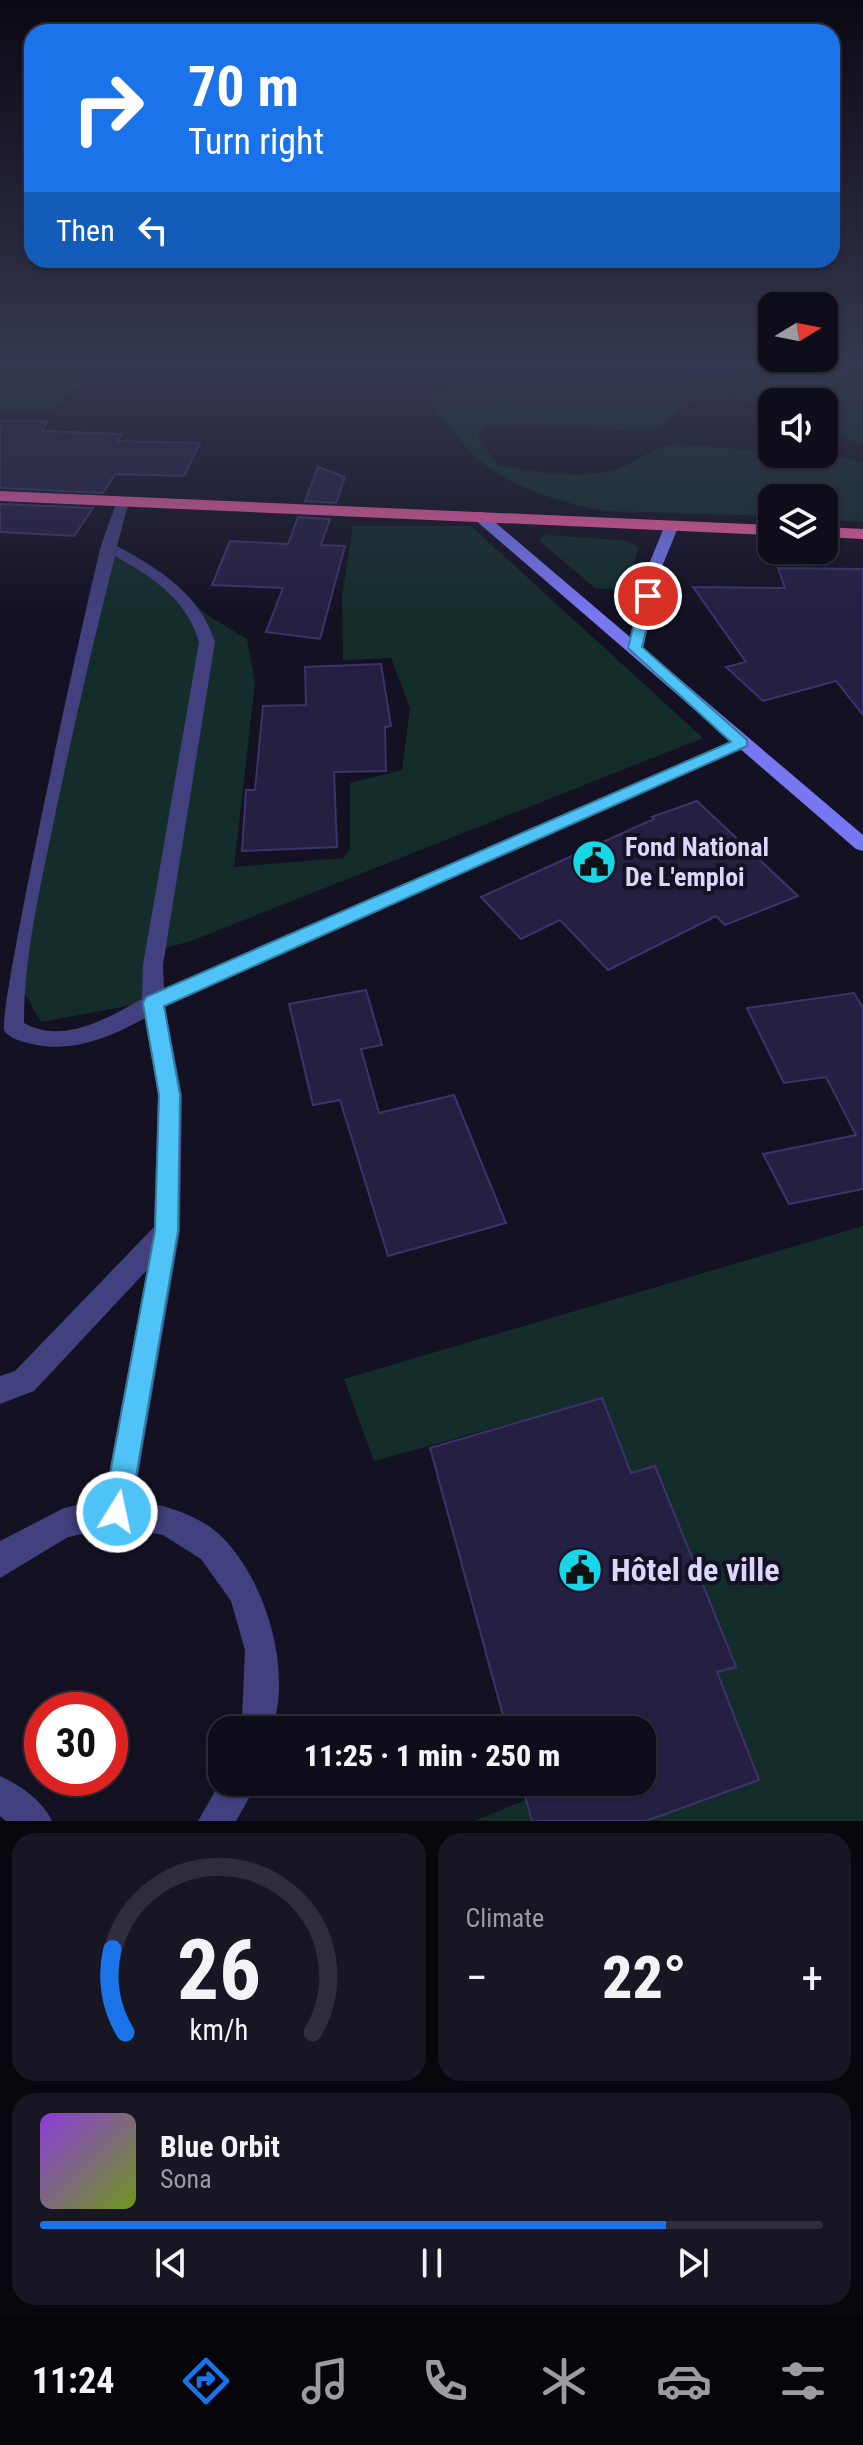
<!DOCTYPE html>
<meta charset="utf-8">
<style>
body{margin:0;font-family:"Roboto Condensed",sans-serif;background:#181623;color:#f1f3f6;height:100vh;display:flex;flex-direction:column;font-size:30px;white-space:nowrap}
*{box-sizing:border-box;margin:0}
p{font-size:26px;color:#9b9ca2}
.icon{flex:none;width:44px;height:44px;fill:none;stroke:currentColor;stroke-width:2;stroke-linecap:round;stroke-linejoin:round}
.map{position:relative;height:1821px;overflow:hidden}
.sheet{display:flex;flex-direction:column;gap:12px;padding:12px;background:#08070e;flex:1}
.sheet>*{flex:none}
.hud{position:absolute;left:24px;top:24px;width:816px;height:244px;border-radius:24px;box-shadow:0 2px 6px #0004,0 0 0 2px #2f2d39;background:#1a73e8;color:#fff;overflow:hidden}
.needle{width:52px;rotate:80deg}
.buttons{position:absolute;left:758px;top:292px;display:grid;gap:16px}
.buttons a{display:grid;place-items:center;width:80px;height:80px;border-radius:16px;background:#0f0d1a;box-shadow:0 2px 6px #0004,0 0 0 2px #2f2d39;font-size:40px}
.speed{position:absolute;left:24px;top:1692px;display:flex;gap:16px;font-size:40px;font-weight:700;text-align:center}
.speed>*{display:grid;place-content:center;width:104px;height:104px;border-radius:50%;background:#0f0d1a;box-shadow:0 2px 6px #0004,0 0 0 2px #2f2d39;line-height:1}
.speed .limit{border:12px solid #d22;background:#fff;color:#111}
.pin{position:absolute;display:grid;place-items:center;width:68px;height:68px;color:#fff;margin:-34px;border:4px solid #fff;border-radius:50%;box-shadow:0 2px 8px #0007}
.me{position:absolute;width:88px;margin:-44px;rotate:10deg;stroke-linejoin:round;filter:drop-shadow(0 0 6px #0008)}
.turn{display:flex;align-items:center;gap:28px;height:168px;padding:0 32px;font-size:36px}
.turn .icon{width:104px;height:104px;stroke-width:2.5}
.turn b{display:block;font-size:56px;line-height:68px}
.then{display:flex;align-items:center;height:76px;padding:0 32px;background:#0003;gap:16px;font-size:30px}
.big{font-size:60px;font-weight:800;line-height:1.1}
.sheet .card{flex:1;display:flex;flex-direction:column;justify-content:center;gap:12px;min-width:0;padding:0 28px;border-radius:24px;background:#181623}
.sheet .dial{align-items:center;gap:0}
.dial svg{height:208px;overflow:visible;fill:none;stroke:#2f2d39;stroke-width:7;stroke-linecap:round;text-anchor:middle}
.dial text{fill:#f1f3f6;stroke:none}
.song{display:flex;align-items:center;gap:24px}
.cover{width:96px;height:96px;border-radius:12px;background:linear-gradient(135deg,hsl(270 70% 55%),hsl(80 70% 35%))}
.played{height:8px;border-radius:4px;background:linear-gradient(90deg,#1a73e8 80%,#2f2d39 80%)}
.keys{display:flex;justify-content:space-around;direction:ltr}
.heat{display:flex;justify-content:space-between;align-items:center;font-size:44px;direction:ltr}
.sheet .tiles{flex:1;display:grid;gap:12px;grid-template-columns:1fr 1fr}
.card:last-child{grid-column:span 2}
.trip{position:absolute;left:208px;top:1716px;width:448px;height:80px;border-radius:24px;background:#0f0d1a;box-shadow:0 2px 6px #0004,0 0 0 2px #2f2d39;font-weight:800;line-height:80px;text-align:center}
.tab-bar{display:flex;height:128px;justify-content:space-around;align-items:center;background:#06050a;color:#9b9ca2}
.tab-bar .icon{width:56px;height:56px}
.tab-bar .current{color:#1a73e8}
.tab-bar b{font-size:36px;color:#f1f3f6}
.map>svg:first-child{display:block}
.green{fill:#142d2b}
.building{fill:#251f42;stroke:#3d336c;stroke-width:2}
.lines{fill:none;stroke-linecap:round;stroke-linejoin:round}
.street{fill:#42407e;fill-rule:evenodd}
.secondary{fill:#7877f2;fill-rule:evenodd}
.highway{fill:#ef5ea6;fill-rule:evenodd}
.route{fill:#4fc3f7;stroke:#337fa1;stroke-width:2}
.labels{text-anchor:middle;stroke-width:8;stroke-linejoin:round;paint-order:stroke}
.poi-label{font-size:26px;font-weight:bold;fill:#dad7fb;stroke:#141123;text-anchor:start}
.near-poi-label{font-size:32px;font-weight:bold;fill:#dad7fb;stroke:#141123;text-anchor:start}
</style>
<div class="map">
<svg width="863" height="1821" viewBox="0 0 863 1821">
<rect width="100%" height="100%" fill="#141123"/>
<path class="green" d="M0,362h101l-50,50h-51z
M810,362h53v82l-7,-1 -32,-22v-19h-52v3l-41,-6 -40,2 -30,27 -20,3 -115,-6 -42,3 -6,9 19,28c30,7 87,14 117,5 24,-7 34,-22 62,-26l170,14 17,5v59l-39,-2v-22h-52v18l-167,-5c-45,-9 -91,-22 -127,-52 -17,-14 -24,-34 -44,-45l-4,-17c30,-22 96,-9 133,-11 82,-3 166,-7 247,-24z
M353,526h118l232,212 -512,203 -40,11 -3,50 -107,20 -28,-49 98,-427 43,23 53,46 40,24 8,44 -21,184 110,-9 6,-10v-65l52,-13 8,-62 -19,-50 -48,2 -1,-63z
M549,535l80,6 10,7 -11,33 -8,9 -25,-2 -54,-46v-5z
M863,1226v595h-217l112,-41 -41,-108 18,-6 -80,-200 -24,7 -29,-75 -228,63 -30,-82z
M526,1800l6,21h-58z"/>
<path class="building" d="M0,421h47l-5,10 80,3 -5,7 83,2 -16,33 -69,-2 -12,19 -103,-5z
M318,467l27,10 -9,26 -31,-2z
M0,504l93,4 -19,28 -74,-4z
M298,517l32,2 -9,26 24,1 -25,93 -54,-7 17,-44 -71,-3 18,-44 58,3z
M778,568l85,1v146l-27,-34 -73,20 -37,-34 20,-5 -53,-75 92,1z
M381,664l10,62 -6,1 1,44 -52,1 3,75 -95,4 4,-61h9l8,-84 43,-1 -1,-38z
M697,801l101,95 -73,29 -9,-9 -108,54 -48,-50 -39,19 -40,-42 173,-78 -2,-2z
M366,990l16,55 -21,4 18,64 75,-18 52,128 -118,33 -48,-156 -27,5 -24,-101z
M854,993l9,15v181l-74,15 -26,-50 93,-19 -30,-58 -42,6 -37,-75z
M602,1398l29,75 24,-7 81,201 -19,5 42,108 -113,41h-114l-11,-39h121v-52h-135l-77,-282z"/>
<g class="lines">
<path class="street" d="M123,497l6,4 -12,45c42,23 83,48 98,96l-52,323 1,24 572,-250 6,-1 9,5 -586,264 17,88 -2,136 -46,269c31,5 67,15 90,39 43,45 68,131 48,191h-34l4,-12 3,-68 -14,-49 -30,-42 -38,-24 -46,-8 -49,10 -68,41v-37l64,-33 40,-9 43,-229 -113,121 -34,13v-28l15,-5 139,-144 4,-132 -13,-77c-38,21 -77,37 -121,24 -7,-2 -16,-5 -20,-12 -4,-32 82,-426 97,-484 4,-13 11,-30 16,-45zM115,556c37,21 72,43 84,86l-56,323 -1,34c-34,19 -79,46 -118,24 0,-65 15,-130 28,-193 19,-92 40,-183 63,-274z
M0,1776c20,9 43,25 52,45h-46l-6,-5z
M222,1779v3h36l-22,39h-38z"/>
<path class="secondary" d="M473,512h10l147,125 17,-68 18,-44 12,-3 2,3 -18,44 -18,79 220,187v16l-7,-2 -383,-331z"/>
<path class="highway" d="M0,491l772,34v10l-772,-34z
M824,527l39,2v10l-39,-2z"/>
</g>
<linearGradient id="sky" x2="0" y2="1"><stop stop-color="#0b0913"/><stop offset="0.59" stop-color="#343850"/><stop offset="1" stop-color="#343850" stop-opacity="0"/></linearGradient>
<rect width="863" height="617" fill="url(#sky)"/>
<path class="route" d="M648,592l6,4 -12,51 105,93v6l-583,260 16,89 -2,136 -48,281 -4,10 -9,4 -10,-4 -4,-10 52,-281 4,-136 -16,-92 3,-6 585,-255 -103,-94 13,-52z"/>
<defs>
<g id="civic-disc" transform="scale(2.3)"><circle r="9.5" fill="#17d6e7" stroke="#141123"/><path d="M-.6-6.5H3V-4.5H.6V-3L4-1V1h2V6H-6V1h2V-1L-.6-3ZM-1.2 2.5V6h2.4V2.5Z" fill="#111"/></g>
</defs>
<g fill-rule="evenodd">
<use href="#civic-disc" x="594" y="862"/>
<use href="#civic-disc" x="580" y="1570"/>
</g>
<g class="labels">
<g class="poi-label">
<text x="625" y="856">Fond National<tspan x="625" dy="30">De L'emploi</tspan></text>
</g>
<g class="near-poi-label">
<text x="611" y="1581">Hôtel de ville</text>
</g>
</g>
</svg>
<div class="buttons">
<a><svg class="needle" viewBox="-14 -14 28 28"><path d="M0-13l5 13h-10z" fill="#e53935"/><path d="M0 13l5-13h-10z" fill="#9b9ca2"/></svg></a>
<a><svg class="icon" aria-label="sound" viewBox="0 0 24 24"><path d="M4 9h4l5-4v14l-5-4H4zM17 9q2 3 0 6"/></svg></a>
<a><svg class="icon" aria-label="layers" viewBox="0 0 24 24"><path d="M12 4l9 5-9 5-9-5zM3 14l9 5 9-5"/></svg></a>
</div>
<div class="speed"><div class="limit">30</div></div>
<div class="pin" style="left:648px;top:596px;background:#d93025"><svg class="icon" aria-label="arrive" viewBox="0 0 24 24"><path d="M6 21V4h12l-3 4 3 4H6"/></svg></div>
<svg class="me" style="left:117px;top:1512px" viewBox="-20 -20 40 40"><circle r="17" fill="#4fc3f7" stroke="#fff" stroke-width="3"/><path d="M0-11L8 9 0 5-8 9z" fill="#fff"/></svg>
<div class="trip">11:25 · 1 min · 250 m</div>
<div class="hud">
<div class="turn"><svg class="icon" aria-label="right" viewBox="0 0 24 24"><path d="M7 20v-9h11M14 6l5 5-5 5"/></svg><div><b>70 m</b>Turn right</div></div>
<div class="then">Then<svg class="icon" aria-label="left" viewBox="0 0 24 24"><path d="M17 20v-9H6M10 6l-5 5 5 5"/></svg></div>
</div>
</div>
<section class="sheet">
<div class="tiles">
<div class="card dial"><svg viewBox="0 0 100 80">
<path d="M14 69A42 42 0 1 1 86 69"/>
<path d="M14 69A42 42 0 0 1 9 37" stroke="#1a73e8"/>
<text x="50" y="56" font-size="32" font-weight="700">26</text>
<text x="50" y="72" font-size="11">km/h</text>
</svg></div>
<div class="card"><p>Climate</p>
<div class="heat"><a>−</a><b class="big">22°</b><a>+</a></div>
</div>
<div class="card">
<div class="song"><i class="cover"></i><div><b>Blue Orbit</b><p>Sona</p></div></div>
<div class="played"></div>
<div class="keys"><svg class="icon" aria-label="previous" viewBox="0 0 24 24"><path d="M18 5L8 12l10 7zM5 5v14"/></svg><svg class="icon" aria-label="pause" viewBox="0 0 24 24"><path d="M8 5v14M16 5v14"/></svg><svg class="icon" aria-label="next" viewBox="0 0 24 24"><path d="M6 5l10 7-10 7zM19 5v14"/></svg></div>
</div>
</div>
</section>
<nav class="tab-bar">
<b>11:24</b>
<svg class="icon current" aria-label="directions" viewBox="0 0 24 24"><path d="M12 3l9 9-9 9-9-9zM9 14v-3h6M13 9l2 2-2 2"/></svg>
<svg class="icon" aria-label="music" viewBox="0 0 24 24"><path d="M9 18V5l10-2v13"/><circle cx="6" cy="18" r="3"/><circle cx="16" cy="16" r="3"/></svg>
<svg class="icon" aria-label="phone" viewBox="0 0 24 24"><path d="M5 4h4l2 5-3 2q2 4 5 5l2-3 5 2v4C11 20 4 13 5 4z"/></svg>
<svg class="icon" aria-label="climate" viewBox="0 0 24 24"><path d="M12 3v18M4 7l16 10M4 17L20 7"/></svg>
<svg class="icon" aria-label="car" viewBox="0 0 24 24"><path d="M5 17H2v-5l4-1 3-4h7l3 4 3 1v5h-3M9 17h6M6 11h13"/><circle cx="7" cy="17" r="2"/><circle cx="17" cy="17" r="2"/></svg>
<svg class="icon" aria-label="filters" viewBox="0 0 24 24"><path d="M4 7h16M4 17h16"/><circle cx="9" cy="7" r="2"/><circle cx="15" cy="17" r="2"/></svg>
</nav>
